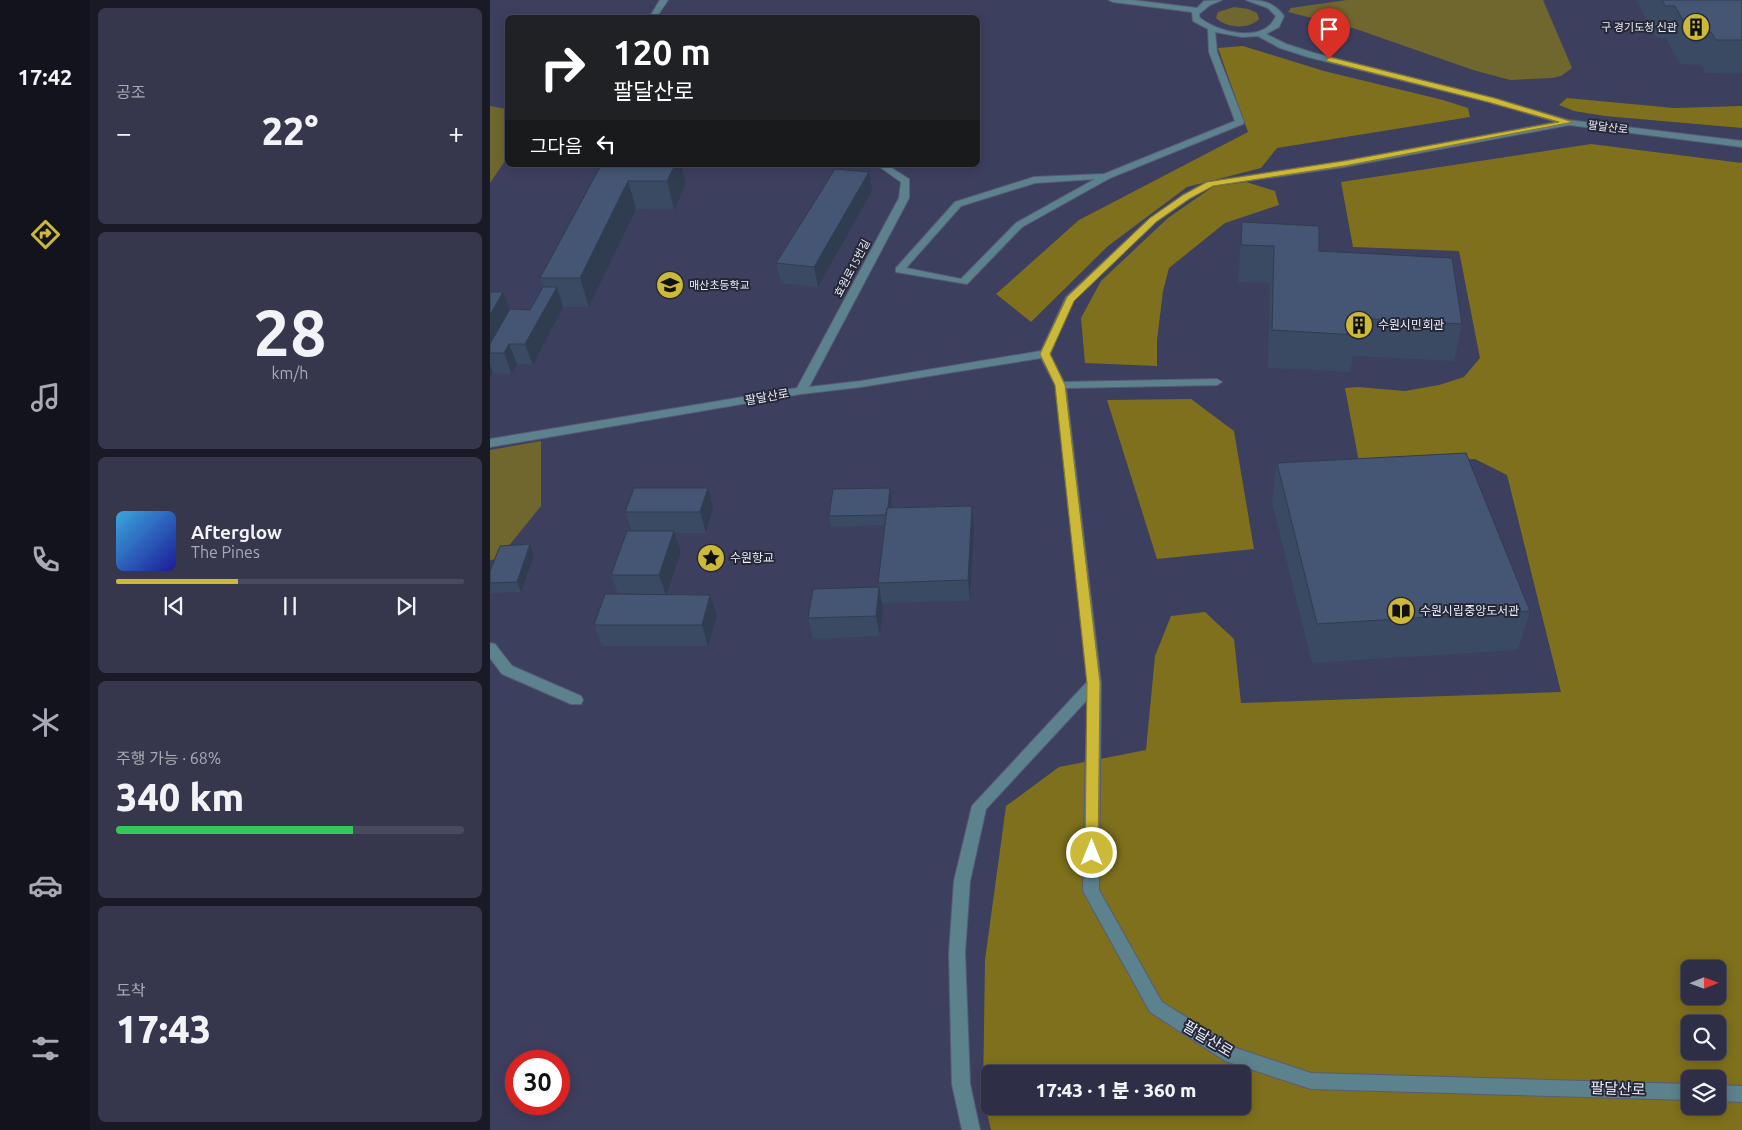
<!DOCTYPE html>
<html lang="ko">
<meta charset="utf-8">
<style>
body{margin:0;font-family:Ubuntu,"Noto Sans KR",sans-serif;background:#36374d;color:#f1f3f6;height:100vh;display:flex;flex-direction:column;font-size:19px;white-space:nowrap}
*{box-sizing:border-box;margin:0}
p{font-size:16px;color:#a7a9b3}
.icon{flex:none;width:28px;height:28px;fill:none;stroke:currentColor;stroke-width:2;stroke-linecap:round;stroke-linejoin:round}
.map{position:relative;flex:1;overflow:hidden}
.details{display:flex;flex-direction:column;gap:8px;padding:8px;background:#191a26;width:400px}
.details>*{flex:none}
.top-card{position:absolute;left:15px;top:15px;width:475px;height:152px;border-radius:8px;box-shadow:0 2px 12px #0003,0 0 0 1px #494a5f;background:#202124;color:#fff;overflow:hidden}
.needle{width:32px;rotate:89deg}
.controls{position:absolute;left:1191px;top:960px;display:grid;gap:10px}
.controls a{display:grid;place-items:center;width:45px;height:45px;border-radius:8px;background:#2e2f46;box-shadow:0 2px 12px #0003,0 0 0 1px #494a5f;font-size:25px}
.speed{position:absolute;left:15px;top:1050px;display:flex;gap:10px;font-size:25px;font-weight:700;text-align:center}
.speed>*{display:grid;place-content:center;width:65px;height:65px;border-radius:50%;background:#2e2f46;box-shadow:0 2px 12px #0003,0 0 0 1px #494a5f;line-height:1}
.speed .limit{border:8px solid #d22;background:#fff;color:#111}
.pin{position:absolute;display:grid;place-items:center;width:42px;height:42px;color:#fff;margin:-51px -21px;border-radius:50% 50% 50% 0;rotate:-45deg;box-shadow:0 0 5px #0007}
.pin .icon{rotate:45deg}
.me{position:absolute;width:55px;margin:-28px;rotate:0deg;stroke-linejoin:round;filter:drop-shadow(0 0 4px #0008)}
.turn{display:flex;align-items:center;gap:18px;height:105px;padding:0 25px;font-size:22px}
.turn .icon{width:65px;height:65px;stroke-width:2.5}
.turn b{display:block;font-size:35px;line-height:42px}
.then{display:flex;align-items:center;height:48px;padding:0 25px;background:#0003;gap:10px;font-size:19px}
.big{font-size:38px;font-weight:800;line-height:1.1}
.details .tile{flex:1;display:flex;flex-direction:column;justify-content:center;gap:8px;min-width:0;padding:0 18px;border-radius:8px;background:#36374d}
.details .dial{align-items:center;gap:0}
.dial b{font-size:65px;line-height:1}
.song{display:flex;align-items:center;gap:15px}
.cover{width:60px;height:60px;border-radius:8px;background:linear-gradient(135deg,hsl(200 70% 55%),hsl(240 70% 35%))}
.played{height:5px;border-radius:2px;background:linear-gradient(90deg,#cdb938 35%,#494a5f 35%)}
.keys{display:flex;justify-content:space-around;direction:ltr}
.heat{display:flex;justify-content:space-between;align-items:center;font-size:28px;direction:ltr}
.charge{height:8px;border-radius:4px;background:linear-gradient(90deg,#34c759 68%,#494a5f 0)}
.trip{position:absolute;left:491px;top:1065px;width:270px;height:50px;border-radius:8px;background:#2e2f46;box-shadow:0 2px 12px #0003,0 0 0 1px #494a5f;font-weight:800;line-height:50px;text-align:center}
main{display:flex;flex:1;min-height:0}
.tab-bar{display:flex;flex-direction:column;width:90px;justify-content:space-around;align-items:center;background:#12131c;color:#a7a9b3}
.tab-bar .icon{width:35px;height:35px}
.tab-bar .on{color:#cdb938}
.tab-bar b{font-size:22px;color:#f1f3f6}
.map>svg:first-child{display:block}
.green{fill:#70672e}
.forest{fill:#7e701c;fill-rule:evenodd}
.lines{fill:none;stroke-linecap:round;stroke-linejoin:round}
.minor-casing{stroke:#595b77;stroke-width:2}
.minor{fill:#5c828e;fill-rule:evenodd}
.wall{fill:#3a4a63}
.shaded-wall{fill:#303c50}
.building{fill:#445673;stroke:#303c50}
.route{fill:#cdb938;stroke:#857824}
.labels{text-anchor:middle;stroke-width:4;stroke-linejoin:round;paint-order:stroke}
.far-poi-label{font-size:11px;fill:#ebedfc;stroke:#262836;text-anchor:end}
.far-street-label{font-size:11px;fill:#ebedfc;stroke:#262836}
.poi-label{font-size:12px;fill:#ebedfc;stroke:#262836;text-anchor:start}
.street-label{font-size:12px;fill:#ebedfc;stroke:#262836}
.near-street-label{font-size:15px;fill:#ebedfc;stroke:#262836}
</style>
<main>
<nav class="tab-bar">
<b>17:42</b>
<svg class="icon on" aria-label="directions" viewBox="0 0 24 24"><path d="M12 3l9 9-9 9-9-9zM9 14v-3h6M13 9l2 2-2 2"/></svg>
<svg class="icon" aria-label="music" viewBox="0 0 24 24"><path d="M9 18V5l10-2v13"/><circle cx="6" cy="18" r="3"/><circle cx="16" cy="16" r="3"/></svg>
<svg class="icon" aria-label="phone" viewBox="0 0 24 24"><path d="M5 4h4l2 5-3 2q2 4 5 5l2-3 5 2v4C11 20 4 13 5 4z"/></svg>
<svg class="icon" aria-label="climate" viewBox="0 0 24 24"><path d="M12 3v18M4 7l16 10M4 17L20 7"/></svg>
<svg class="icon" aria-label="car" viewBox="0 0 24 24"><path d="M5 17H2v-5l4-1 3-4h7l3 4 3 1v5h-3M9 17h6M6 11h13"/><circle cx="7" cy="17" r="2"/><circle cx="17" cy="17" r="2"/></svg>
<svg class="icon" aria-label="filters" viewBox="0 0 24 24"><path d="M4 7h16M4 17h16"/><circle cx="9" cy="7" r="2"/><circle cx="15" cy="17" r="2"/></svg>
</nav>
<section class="details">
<div class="tile"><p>공조</p>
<div class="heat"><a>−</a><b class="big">22°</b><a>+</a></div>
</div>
<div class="tile dial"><b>28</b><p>km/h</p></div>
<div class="tile">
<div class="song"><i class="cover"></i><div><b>Afterglow</b><p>The Pines</p></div></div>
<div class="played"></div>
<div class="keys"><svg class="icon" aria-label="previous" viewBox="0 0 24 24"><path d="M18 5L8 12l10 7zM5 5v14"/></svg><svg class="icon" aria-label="pause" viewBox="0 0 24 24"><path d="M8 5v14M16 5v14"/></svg><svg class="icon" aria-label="next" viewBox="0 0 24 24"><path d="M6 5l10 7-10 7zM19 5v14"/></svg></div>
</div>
<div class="tile"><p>주행 가능 · 68%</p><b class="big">340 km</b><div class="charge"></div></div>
<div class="tile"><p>도착</p><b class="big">17:43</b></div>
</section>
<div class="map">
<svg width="1252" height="1130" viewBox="0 0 1252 1130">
<rect width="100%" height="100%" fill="#3d3f5e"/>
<path class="green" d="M857,0h196l29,68 -11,8 -9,2 -42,2 -37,-10 -117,-41 -68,-17 3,-4z
M744,7l14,2 9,4 2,6c-10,11 -33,9 -43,-1l2,-6z
M0,106l17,3v49l-17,25z
M51,441v65l-43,53 -8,1v-110z"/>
<path class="forest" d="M753,46l81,25 119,29 25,8 2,9 -193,31 -16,20 -74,19 -79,59 -77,76 -35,-28 83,-74 169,-88 -30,-84z
M1077,98l107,10 68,-2v22l-137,-12 -31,-5 -15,-6z
M1101,144l151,19v967h-751l-8,-34 2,-136 21,-154 53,-39 87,-17 9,-94 16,-40 34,-4 29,27 7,64 320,-11 -54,-217 -32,-16 -116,3 -14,-74 13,-1 47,4 34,-6 25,-8 16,-19 -21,-107 -106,-4 -12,-65zM1200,969h28v27h-28zM1200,1024h28v27h-28zM500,1074h252v32h-252zM1200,1079h28v27h-28z
M756,182l29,9 4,14 -54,18 -56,45 -6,23 -6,49v26l-72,-3 -4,-45 20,-37 67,-63 46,-32z
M701,399l43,32 20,118 -97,10 -50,-159z"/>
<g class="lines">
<g class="minor-casing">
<path id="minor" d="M170,0h8l-12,18h-7z
M619,0h23l65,8 7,-7 18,-1 -12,5 -11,9 1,4c19,15 64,26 76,-2l-8,-8 -22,-8c16,0 28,2 38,16l-5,11 -13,7 20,10 28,9 180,45 74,22 174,21v6l-173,-22 -225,42 -132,19 -23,13 -33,23 -82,78 -24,54 14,28 153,-3 5,3 -5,3 -151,3 35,295 -2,207 63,112 74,46 75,25 379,11v16l-379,-11 -86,-28 -75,-49 -67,-121 4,-191 -101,109 -16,72 -5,72 5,131 10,46h-18l-10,-46 -3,-131 5,-72 18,-75 115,-124 -32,-297 -14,-27 -180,29 -60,7 -311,53v-8l307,-51 102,-190 2,-16 -24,-17h10l22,14v19l-100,189 52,-6 180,-30 25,-54 84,-79 33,-23 24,-13 137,-21 213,-39 -69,-20 -180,-45 -28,-9 -22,-12 -16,1 -27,-5 2,20 27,70 -1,2 -133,54 -88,49 -55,57 -71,-12v-4l59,-66 79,-25 70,-3 131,-53 -26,-69 -1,-23 -15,-8 -1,-9 -79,-10zM605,179l-79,44 -55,56 -55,-11 55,-62 74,-23z
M0,643l5,1 17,22 69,30 2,4 -2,4h-10l-69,-30 -12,-16z
M1228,1085l24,1v16l-24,-1z"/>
</g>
<use href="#minor" class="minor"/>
</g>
<path class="wall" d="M1146,0h106v74l-36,-1 -5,-8 -21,-1 -14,-26h-10z
M111,165l85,19 -12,26 -38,-1 -47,98h-26l-30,58 -16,-1 -5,10 -19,-1 -3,5v-86l20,17 20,1 13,-23 -3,-9z
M382,191l-54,96 -37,-4 -5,-20z
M752,222l77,29 143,73 -8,37 -101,-5 -3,16 -82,-4 2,-85 -32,-1z
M787,463l253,148 -12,39 -206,13 -40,-161z
M218,488l5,21 -7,24h-31l6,19 -15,43 51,21 -9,30h-106l-8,-21 24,-31 -7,-19 21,-44 -7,-19z
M400,488l2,11 -1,9 83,19 -4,74 -88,2 1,5 -3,28 -67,3 -5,-21 71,-31 -1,-4 7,-58 -54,2 -2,-11z
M40,544l4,11 -13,37 -30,1 -1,-22z"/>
<path class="shaded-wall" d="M185,165h6l5,19 -12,26 -7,-29z
M379,172l3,19 -54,96 -4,-20z
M138,181l8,28 -47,98 -9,-29z
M67,287l6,20 -30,58 -8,-21z
M13,292l14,38 -8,14 8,20 -5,10 -8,-21h-14v-38z
M0,365l3,8 -3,5z
M218,488l5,21 -7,24 -6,-21z
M400,488l2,11 -3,26 -2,-10z
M482,506l2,21 -4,74 -2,-21z
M184,531l7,21 -15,44 -7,-21z
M40,544l4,11 -13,37 -4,-10z
M389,587l4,21 -3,28 -4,-20z
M220,595l7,21 -9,30 -6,-21z"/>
<path class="building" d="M1172,0h80v40h-26l-5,-8 -22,-1 -14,-25h-10z
M111,165h74l-8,16h-39l-48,97h-40z
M345,169l34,3 -55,95 -38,-4z
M752,222l77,4v25l133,7 10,66 -107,-6 1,17 -84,-5 2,-84 -33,-1z
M53,287h14l-32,57h-16l-5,9h-14v-9l20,-35 20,1z
M0,292h13l-13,23z
M976,453l64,158 -213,13 -40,-161z
M144,488h74l-8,24h-75z
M400,488l-2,20h-1l-1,7 -57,1 4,-27z
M482,506l-4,74 -90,3 9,-75z
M137,531h47l-15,44h-48z
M40,544l-13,38 -27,1v-12l10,-25z
M389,587l-3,29 -68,2 5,-29z
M115,594l105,1 -8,30h-108z"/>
<path class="route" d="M839,57l165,41 79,24 -229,44 -131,20 -24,13 -33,23 -82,79 -24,53 15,31 35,298 -2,170 -2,4h-9l-2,-4 2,-170 -32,-298 -15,-31 27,-57 83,-79 33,-23 24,-13 137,-21 215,-39 -71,-20 -162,-41z"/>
<defs>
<g id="building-disc" transform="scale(1.4375)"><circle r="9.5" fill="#cdb938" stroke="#262836"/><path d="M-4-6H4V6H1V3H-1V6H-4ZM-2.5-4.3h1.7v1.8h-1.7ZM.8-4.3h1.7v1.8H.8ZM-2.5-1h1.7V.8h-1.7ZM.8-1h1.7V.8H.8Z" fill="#111"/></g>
<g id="school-disc" transform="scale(1.4375)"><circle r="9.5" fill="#cdb938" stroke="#262836"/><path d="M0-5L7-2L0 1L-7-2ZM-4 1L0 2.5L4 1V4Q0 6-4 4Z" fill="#111"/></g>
<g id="sight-disc" transform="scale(1.4375)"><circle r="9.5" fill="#cdb938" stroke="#262836"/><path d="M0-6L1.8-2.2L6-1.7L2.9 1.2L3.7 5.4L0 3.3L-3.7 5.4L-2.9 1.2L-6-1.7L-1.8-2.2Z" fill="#111"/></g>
<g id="library-disc" transform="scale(1.4375)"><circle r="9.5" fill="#cdb938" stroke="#262836"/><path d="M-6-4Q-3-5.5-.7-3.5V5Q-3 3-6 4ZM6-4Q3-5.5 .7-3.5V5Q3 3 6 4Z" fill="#111"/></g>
</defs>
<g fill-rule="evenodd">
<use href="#building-disc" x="1206" y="27"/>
<use href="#school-disc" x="180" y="285"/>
<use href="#building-disc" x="869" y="325"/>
<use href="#sight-disc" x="221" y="558"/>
<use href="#library-disc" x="911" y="611"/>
</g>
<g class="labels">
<g class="far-poi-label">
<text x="1187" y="31">구 경기도청 신관</text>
<text x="199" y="289" text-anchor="start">매산초등학교</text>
</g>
<g class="far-street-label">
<text transform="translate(1118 127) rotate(7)" y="4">팔달산로</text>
<text transform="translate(362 268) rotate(-62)" y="4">효원로15번길</text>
</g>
<g class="poi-label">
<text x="888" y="329">수원시민회관</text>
<text x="240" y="562">수원항교</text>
<text x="930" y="615">수원시립중앙도서관</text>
</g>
<g class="street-label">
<text transform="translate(277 397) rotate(-10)" y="4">팔달산로</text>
</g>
<g class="near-street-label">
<text transform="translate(718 1039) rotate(31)" y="5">팔달산로</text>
<text transform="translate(1128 1089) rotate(2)" y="5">팔달산로</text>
</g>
</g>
</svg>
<div class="controls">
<a><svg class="needle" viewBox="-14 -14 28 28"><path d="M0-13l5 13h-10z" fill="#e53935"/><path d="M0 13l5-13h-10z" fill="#a7a9b3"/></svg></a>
<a><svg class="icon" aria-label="search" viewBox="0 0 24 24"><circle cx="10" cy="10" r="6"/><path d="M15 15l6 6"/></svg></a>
<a><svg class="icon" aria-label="layers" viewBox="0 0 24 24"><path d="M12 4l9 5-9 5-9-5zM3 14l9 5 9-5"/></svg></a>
</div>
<div class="speed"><div class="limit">30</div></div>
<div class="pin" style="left:839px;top:59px;background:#d93025"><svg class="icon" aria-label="arrive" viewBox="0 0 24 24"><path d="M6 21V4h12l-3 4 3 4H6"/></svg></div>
<svg class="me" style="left:602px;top:853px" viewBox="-20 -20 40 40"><circle r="17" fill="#cdb938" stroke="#fff" stroke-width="3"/><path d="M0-11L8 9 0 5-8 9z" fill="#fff"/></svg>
<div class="trip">17:43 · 1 분 · 360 m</div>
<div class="top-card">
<div class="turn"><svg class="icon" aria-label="right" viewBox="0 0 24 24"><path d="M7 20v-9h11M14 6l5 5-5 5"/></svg><div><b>120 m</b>팔달산로</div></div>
<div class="then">그다음<svg class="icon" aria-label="left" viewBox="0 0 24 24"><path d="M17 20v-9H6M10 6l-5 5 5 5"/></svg></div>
</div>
</div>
</main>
